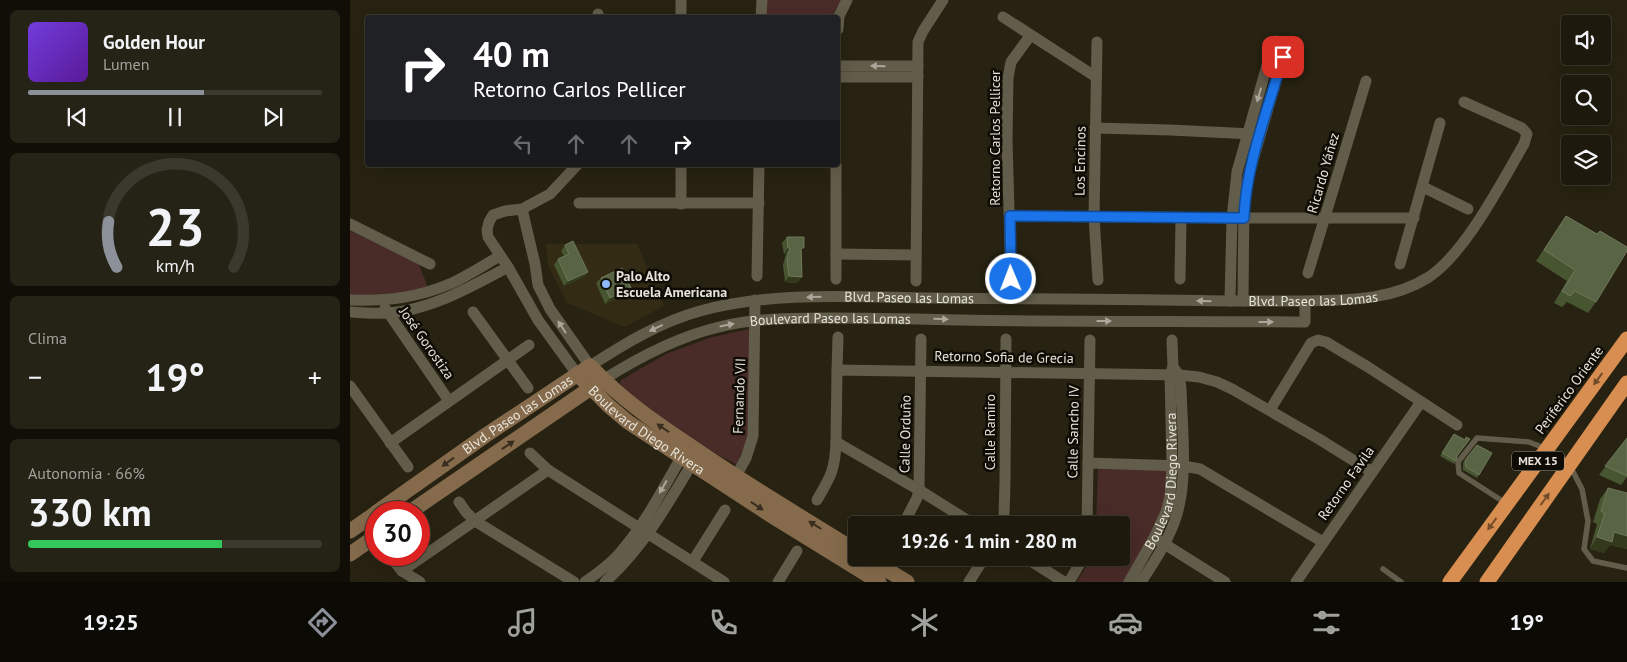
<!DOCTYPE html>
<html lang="es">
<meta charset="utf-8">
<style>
body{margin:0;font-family:"PT Sans",sans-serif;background:#252316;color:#f1f3f6;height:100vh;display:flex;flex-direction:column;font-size:19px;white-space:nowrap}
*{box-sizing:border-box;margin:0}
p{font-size:16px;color:#a0a19d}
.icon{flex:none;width:28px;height:28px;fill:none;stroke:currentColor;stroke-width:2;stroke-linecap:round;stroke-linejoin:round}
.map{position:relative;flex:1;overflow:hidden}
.details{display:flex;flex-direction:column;gap:10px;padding:10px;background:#100e07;width:350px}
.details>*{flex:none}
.hud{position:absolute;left:15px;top:15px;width:475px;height:152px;border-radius:5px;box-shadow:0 5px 20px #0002,0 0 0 1px #3b382e;background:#202124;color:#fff;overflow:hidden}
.controls{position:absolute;left:1211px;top:15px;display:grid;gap:10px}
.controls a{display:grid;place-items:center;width:50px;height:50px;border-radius:5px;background:#1d1a0d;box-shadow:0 5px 20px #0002,0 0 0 1px #3b382e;font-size:25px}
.speed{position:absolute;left:15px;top:501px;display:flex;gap:10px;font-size:25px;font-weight:700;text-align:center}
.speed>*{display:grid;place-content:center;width:65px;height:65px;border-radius:50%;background:#1d1a0d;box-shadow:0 5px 20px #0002,0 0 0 1px #3b382e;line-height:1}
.speed .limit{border:8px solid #d22;background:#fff;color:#111}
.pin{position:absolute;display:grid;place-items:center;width:42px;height:42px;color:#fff;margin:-21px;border-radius:10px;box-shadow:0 2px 8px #0006}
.me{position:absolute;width:55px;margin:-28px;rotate:359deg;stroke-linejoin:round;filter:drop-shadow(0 0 4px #0008)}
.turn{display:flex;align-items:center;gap:18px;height:105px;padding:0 25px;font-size:22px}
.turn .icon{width:65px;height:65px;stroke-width:2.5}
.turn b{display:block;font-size:35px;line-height:42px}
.lanes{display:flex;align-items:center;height:48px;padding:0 25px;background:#0003;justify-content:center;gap:25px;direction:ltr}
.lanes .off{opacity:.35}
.big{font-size:38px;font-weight:700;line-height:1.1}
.details .card{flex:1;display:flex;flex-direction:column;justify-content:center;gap:8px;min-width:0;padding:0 18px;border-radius:8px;background:#252316}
.details .dial{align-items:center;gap:0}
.dial svg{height:130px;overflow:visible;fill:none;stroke:#3b382e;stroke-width:7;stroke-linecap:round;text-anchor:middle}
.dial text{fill:#f1f3f6;stroke:none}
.song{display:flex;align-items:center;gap:15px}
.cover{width:60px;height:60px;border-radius:8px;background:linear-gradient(135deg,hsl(260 70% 55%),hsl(270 70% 35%))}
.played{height:5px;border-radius:2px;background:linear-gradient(90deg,#8c9099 60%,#3b382e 60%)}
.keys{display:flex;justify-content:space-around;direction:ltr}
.heat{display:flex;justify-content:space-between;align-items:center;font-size:28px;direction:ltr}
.charge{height:8px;border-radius:4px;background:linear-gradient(90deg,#34c759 66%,#3b382e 0)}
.trip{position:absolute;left:498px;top:516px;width:282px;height:50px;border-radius:5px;background:#1d1a0d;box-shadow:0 5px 20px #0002,0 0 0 1px #3b382e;font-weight:700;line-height:50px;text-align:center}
.dock{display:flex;height:80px;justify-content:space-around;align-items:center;background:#0c0a05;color:#a0a19d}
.dock .icon{width:35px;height:35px}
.dock .selected{color:#8c9099}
.dock b{font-size:22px;color:#f1f3f6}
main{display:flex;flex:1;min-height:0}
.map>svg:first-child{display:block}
.built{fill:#332b14}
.green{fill:#492b28}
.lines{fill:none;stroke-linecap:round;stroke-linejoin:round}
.lane{stroke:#625c4a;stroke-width:5.5}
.street{stroke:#625c4a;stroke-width:11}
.secondary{stroke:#856b4c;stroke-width:15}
.highway{stroke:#d88e50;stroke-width:15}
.wall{fill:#475531}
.shaded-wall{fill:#333a1c}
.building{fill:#586443;stroke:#6f785a}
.oneway{fill:#aba699}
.oneway2{fill:#734d2a}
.oneway3{fill:#382d1e}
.route-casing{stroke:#114b97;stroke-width:12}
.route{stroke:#1a73e8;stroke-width:9}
.poi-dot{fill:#91b8fd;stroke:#0e0c05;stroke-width:2}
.labels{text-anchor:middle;stroke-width:5;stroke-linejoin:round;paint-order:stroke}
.shield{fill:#0e0c05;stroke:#a6a299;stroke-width:1}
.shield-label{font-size:12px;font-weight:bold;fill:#e7e3d9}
.street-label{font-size:14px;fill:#e7e3d9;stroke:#0e0c05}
.poi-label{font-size:14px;font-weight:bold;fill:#e7e3d9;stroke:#0e0c05;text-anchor:start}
</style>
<main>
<section class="details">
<div class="card">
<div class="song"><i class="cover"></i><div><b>Golden Hour</b><p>Lumen</p></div></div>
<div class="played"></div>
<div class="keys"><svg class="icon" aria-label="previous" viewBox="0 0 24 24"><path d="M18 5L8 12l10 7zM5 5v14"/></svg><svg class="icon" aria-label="pause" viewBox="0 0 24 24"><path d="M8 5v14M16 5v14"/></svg><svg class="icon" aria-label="next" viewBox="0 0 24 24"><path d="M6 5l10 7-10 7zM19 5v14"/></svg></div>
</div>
<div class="card dial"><svg viewBox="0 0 100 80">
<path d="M14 69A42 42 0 1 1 86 69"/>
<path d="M14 69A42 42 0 0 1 9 41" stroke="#8c9099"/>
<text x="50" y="56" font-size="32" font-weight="700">23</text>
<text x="50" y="72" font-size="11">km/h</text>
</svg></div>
<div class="card"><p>Clima</p>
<div class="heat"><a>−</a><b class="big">19°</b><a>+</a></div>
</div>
<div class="card"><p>Autonomía · 66%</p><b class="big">330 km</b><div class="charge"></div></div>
</section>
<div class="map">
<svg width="1277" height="582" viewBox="0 0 1277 582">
<rect width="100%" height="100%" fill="#272211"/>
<path class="built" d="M196,244h91l27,62 -39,21 -58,-24 -19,-38z"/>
<path class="green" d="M417,0h75l-8,12v5l-68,1z
M0,231l69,32c2,10 7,16 9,26l-11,3 -67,4z
M403,328l-4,114 -13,22c-40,-19 -83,-51 -116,-80l1,-4 45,-26 43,-16z
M748,469l73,1 -7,40 -40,72h-45l-2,-1 15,-23h29v-33h-25z"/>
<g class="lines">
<path class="lane" d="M1157,504l-48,-31 -1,-11 19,-24 52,4 18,7 22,15 13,25 6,32 -4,28 9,12 34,7
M1033,569l18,13"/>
<g class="street">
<path d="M331,0v18"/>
<path d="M653,17l93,60"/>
<path d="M248,18v-4"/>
<path d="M411,18l1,-18"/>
<path d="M488,29l1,-13 8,-16"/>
<path d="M747,42l-3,175 4,63"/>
<path d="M488,66h80"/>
<path d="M488,77h80"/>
<path d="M745,128l75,2 83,4"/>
<path d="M1073,187l45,22"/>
<path d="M229,203h180"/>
<path d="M331,204v-39"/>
<path id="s1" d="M172,209l13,55 3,21 12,24 40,57c34,-22 70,-44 110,-55 74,-20 153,-14 230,-13 99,1 198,1 298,3 26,0 51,0 77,0 43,-1 86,0 124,-24 37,-25 72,-94 95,-133l3,-10 -5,-6 -58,-26"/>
<path d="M660,216l234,2h170"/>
<path d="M0,224l80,40"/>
<path d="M486,254l80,1"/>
<path d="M1050,264l40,-141"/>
<path d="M958,273l58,-192"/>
<path d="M407,276l2,-111"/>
<path d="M486,279v-114"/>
<path d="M661,279l-4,-139 1,-62 3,-16 19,-26"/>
<path d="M830,279l1,-61"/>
<path d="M566,281l2,-239 5,-11 20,-31"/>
<path d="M0,300c38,1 67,-2 102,-17 17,-8 32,-18 48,-27"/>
<path d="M880,301l2,-83 5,-46 36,-128 3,-3 9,2 1,3 -37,128 -5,23 -1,104"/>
<path d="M35,308l64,93"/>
<path d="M0,312c13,1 26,2 39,1 44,-4 81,-26 119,-46"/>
<path d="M123,312l55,76"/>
<path d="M487,370l1,-33"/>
<path d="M227,374l-39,-54 -30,-53 -20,-30 -1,-7 2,-8 4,-7 12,-4 17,-2 28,-15 27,-29"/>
<path id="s2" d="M253,380c36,-23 74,-43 116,-53 36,-9 73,-9 109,-9 44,0 88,1 133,2 114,2 229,1 344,2v-21"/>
<path d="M0,386l58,81"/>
<path d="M920,410l41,-67 7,-3 8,2 42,25 89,58"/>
<path d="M40,443l139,-98"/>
<path d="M180,453l18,17 176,112"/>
<path d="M738,463l95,3 17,3 123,73"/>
<path d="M382,483l14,-25 7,-22 2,-136"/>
<path d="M467,500c14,-24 18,-30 19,-58"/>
<path d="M109,502l7,10 9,9 99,61"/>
<path d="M553,525l14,-27 2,-8 2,-151"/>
<path d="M625,525l-56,-35 -83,-48 1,-72 342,5 20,2 18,5 15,7 87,50 53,33"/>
<path d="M651,525l3,-9 1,-35 1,-142"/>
<path d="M737,525l3,-185"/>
<path d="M808,540l67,42"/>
<path d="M39,555l13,16 18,11"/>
<path d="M676,558l38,24"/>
<path d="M343,561l32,-51"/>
<path d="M52,571l146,-101"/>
<path d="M235,582c14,-10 28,-20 38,-33 25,-29 42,-65 62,-98"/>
<path d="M255,582c39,-35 64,-80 91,-125"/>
<path d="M428,582l19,-31"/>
<path d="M619,582l15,-24"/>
<path d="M719,582l14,-24"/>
<path id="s3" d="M779,582l25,-44 12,-26 4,-15 2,-32 -2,-90 2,-6"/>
<path d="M791,582c14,-21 29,-44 36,-68 11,-37 5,-87 4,-126l-2,-13 -6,-8 -1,-27"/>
<path d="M946,582l125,-180"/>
</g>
<g class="secondary">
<path id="s4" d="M227,374l32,32 19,16 141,92 110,68"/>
<path id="s5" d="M27,512l109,-77 104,-69c31,33 67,58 105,83 52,36 107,68 161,102"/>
<path d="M60,512l188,-129"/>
<path d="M0,531l26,-18"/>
<path d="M0,554l26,-18"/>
<path d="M517,558l40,24"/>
</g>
<path class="highway" d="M1100,582l177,-243
M1137,582l140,-199"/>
</g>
<path class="wall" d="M1216,216l30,86 -8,11 -21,-11 -5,5 -8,-4 13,-22 -31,-20z
M437,237l15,14v26l-5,6 -12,-1 -2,-17 3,-11h-2l-2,-11z
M215,245l23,27 -4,5 -20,9 -10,-21 4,-6 6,-3 -3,-5z
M251,278l26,16 -22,10 -9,-21z
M1104,434l3,22 -1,5 -2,3 -14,-8z
M1277,438v39l-6,8 -22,-10z
M1127,445l2,30 -2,3 -14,-8v-7z
M1258,488l19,5v56l-17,-4 -6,8 -14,-4 7,-25 -4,-2 7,-23z"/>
<path class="shaded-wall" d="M438,248h2l-4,6h-2z
M238,272l-4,5 -20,9 4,-5z
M439,276l13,1 -5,6 -12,-1z
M281,288l-4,6 -22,10 5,-6z
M1264,532l13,4v13l-17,-4 -6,8 -14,-4 7,-12z"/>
<path class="building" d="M1216,216l31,18 3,-3 27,16v4l-31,51 -21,-11 -5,5 -8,-5 13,-21 -31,-20z
M437,237h17v11h-3l1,29 -13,-1 -2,-17 3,-11h-2z
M223,241l15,31 -20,9 -10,-22 11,-5 -4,-9z
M272,268l9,20 -21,10 -9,-20z
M1104,434l11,6 1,-3 4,2 -13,17 -1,5 -14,-8z
M1277,438v38l-22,-10z
M1127,445l15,8 -13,22 -13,-8 -1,-7z
M1258,488l19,5v43l-13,-4 -2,10 -15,-5 8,-24 -4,-2z"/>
<defs><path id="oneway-solid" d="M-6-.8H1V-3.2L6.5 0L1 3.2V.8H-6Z" transform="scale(1.25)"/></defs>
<g class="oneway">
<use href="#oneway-solid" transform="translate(528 66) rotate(-179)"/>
<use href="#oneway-solid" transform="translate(909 95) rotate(106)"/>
<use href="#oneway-solid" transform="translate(464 297) rotate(179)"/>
<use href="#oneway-solid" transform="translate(854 301) rotate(-179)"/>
<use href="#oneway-solid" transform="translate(591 319) rotate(1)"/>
<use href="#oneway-solid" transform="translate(754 321)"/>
<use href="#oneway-solid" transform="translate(916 322)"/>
<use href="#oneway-solid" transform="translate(377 325) rotate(-11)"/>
<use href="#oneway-solid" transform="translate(212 327) rotate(-123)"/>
<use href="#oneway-solid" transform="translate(306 328) rotate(155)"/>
<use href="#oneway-solid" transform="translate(313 487) rotate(120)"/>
</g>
<g class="oneway2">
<use href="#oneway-solid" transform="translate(1248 379) rotate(126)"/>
<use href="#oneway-solid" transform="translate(1195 499) rotate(-54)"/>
<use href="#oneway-solid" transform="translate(1142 524) rotate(126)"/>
</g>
<g class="oneway3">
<use href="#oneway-solid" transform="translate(313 428) rotate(-146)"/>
<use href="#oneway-solid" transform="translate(158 445) rotate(-34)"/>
<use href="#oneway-solid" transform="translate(98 462) rotate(144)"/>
<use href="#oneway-solid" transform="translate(407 506) rotate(33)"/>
<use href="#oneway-solid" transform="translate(465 525) rotate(-148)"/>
</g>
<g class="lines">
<g class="route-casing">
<path id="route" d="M661,279l-1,-63 234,2c2,-55 24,-108 39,-161"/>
</g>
<use href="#route" class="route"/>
</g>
<circle class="poi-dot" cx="256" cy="284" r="5"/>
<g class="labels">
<rect class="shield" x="1162" y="451.5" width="52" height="19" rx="4"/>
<g class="shield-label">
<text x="1188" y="465">MEX 15</text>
</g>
<g class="street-label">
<text transform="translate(645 138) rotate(-90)" y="5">Retorno Carlos Pellicer</text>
<text transform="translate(730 161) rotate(-89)" y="5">Los Encinos</text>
<text transform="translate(973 173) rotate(-74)" y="5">Ricardo Yáñez</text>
<text dy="5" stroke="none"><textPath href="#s1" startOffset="508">Blvd. Paseo las Lomas</textPath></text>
<text dy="5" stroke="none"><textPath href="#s1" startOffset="912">Blvd. Paseo las Lomas</textPath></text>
<text dy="5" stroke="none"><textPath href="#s2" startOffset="240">Boulevard Paseo las Lomas</textPath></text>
<text transform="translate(77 343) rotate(55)" y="5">José Gorostiza</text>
<text transform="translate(654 357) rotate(1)" y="5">Retorno Sofia de Grecia</text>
<text transform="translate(1219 390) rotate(-54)" y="5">Periferico Oriente</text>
<text transform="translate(389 396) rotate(-88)" y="5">Fernando VII</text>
<text dy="5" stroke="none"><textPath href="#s5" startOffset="171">Blvd. Paseo las Lomas</textPath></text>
<text dy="5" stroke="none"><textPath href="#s4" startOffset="90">Boulevard Diego Rivera</textPath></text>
<text transform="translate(640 432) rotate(-90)" y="5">Calle Ramiro</text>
<text transform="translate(723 432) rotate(-89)" y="5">Calle Sancho IV</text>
<text transform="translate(555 434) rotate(-89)" y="5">Calle Orduño</text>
<text dy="5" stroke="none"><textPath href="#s3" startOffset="109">Boulevard Diego Rivera</textPath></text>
<text transform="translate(996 483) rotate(-55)" y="5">Retorno Favila</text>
</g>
<g class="poi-label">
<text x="266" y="281">Palo Alto<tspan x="266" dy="16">Escuela Americana</tspan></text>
</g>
</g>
</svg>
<div class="controls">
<a><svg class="icon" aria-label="sound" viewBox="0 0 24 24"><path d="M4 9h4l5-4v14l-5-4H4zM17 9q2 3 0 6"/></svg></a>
<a><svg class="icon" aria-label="search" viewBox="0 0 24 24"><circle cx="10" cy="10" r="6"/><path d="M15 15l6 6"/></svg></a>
<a><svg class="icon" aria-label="layers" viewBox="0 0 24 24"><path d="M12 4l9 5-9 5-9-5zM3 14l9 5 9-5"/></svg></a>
</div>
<div class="speed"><div class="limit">30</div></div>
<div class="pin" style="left:933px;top:57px;background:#d93025"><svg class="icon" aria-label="arrive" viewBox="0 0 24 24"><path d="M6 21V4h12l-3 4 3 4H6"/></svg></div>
<svg class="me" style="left:661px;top:279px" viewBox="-20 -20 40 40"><circle r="17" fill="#1a73e8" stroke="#fff" stroke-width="3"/><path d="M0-11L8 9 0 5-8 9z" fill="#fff"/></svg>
<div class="trip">19:26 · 1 min · 280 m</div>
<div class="hud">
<div class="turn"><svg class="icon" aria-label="right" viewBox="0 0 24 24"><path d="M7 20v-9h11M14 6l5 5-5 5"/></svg><div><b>40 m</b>Retorno Carlos Pellicer</div></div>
<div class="lanes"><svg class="icon off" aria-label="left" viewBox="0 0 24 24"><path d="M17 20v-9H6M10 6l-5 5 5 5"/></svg><svg class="icon off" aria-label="ahead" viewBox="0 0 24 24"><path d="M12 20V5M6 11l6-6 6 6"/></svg><svg class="icon off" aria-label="ahead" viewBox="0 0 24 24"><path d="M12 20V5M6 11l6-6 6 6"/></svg><svg class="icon" aria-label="right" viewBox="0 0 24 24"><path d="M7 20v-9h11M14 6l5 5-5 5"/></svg></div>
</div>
</div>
</main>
<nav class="dock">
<b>19:25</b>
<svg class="icon selected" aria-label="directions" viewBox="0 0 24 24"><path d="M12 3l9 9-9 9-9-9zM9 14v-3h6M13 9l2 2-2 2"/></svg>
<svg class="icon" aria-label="music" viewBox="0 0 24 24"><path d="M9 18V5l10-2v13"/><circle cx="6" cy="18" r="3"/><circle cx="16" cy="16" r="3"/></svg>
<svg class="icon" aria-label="phone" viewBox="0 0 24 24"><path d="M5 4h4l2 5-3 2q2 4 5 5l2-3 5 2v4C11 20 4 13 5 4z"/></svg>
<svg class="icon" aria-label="climate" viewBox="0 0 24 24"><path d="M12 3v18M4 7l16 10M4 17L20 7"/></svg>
<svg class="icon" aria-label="car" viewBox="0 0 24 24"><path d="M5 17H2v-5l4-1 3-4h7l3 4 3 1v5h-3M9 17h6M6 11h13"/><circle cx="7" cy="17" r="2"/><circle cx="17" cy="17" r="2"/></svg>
<svg class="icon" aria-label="filters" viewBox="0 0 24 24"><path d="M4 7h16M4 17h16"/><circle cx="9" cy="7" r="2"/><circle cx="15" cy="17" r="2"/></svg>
<b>19°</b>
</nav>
